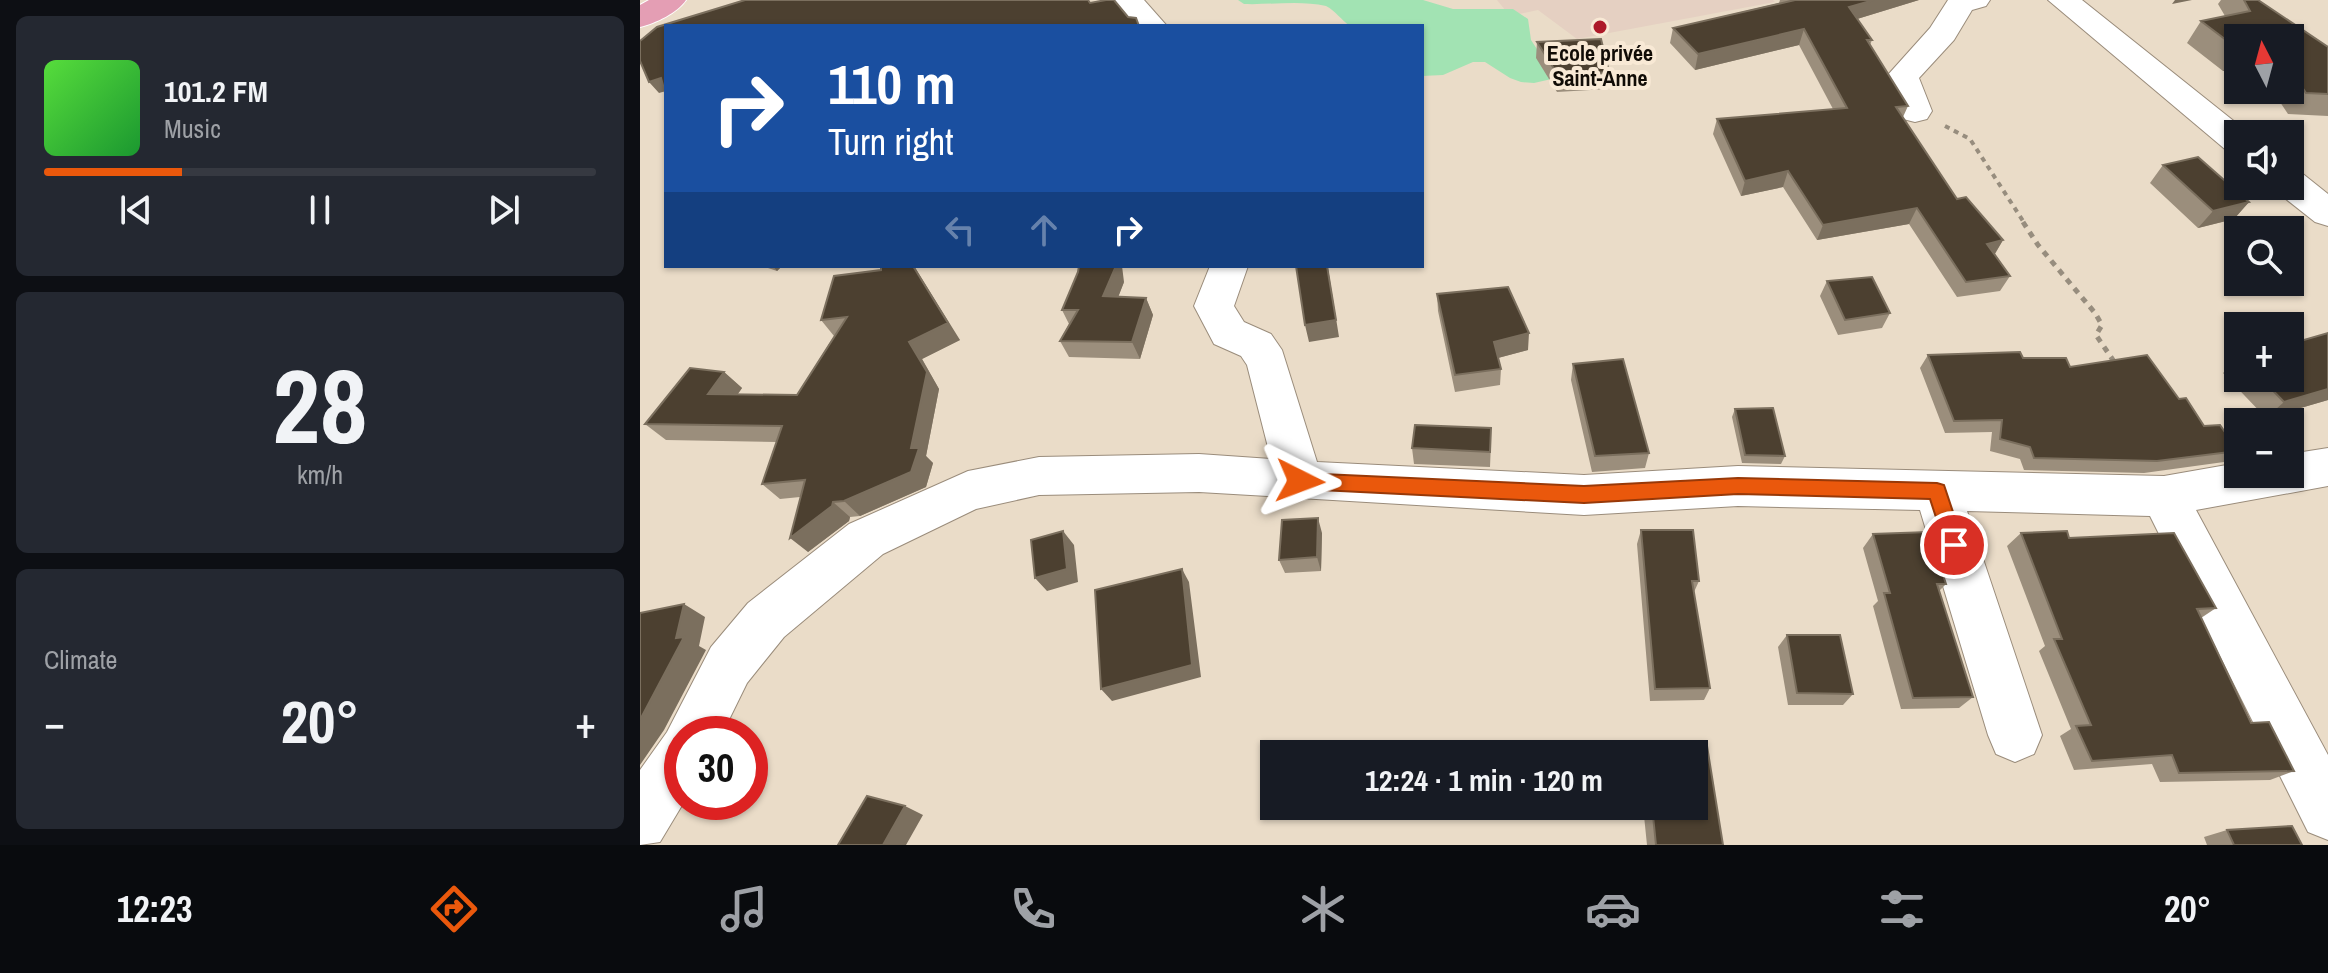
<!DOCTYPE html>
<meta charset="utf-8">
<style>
body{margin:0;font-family:"Archivo Narrow",sans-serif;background:#242831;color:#f1f3f6;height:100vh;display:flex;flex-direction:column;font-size:30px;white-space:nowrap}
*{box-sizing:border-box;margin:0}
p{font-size:26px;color:#9ea1a6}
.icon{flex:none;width:44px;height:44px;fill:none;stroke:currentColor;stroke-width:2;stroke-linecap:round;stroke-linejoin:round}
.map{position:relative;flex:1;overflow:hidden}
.details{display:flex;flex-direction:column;gap:16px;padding:16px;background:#0d0f14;width:640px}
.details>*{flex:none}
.banner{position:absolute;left:24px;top:24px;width:760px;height:244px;border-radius:0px;box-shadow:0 2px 6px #0004;background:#1a4fa0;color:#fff;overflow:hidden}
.needle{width:52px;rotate:354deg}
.tools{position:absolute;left:1584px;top:24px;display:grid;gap:16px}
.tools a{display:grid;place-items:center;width:80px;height:80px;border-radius:0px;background:#171b24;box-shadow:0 2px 6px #0004;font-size:40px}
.speed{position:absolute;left:24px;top:716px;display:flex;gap:16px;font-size:40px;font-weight:700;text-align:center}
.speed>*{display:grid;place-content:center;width:104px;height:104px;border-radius:50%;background:#171b24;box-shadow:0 2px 6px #0004;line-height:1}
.speed .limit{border:12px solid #d22;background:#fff;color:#111}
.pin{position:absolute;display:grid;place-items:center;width:68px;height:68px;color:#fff;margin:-34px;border:4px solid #fff;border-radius:50%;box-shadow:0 2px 8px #0007}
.me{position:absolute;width:88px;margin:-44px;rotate:93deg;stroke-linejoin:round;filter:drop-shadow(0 0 6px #0008)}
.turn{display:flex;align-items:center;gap:28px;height:168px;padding:0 32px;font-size:36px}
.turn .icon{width:104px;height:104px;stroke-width:2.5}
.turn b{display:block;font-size:56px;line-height:68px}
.lanes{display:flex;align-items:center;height:76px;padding:0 32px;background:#0003;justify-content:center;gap:40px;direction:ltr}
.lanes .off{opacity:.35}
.big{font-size:60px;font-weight:700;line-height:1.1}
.details .tile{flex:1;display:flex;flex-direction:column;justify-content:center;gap:12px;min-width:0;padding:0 28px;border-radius:12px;background:#242831}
.details .dial{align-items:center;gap:0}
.dial b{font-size:104px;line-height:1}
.song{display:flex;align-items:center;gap:24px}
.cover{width:96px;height:96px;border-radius:12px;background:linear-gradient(135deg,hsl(110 70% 55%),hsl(130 70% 35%))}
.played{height:8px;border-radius:4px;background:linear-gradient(90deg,#ea580c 25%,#363941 25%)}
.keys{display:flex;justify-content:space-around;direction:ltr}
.heat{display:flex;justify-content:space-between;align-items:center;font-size:44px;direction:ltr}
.trip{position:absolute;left:620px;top:740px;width:448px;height:80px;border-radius:0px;background:#171b24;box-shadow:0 2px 6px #0004;font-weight:700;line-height:80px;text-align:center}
.tabs{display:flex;height:128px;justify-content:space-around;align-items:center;background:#090b0e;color:#9ea1a6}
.tabs .icon{width:56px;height:56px}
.tabs .on{color:#ea580c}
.tabs b{font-size:36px;color:#f1f3f6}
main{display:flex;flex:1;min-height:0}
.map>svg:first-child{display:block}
.education{fill:#e5d0c2}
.green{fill:#a2e3b3}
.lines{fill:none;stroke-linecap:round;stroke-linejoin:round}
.minor-casing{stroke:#9a8c7b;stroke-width:2}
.major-casing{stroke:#fff;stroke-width:2}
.path-far1{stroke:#978d7e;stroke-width:4;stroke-dasharray:5 5;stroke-linecap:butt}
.path{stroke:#978d7e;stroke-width:5;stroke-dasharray:6 6;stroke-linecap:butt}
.minor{fill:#fff;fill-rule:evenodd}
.major{fill:#e49eb4;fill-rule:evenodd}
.wall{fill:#9b8e7c}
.shaded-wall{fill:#7b6f5e}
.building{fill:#4c4030;stroke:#7b6f5e;stroke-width:2}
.route{fill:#ea580c;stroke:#983908;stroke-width:2}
.poi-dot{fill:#ad1928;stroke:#f8e9d5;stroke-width:3}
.labels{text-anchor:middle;stroke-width:8;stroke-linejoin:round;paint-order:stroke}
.far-poi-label{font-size:22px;font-weight:bold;fill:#110c06;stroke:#f8e9d5}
</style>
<main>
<section class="details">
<div class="tile">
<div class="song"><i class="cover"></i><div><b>101.2 FM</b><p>Music</p></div></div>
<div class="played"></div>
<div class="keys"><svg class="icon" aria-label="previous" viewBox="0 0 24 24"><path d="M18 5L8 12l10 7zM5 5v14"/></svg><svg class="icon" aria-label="pause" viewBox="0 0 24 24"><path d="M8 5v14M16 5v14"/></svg><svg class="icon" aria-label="next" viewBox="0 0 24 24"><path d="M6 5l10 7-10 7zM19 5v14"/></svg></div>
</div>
<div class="tile dial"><b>28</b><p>km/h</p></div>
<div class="tile"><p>Climate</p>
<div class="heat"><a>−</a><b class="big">20°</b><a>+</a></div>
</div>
</section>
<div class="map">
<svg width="1688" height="845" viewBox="0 0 1688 845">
<rect width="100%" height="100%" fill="#eadcc8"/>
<path class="education" d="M857,0h276l2,2 -198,37 -39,-29 -28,6z"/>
<path class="green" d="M598,0h185l30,9h60l15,10 3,21 25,38 -22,5 -13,-1 -11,-4 -25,-16h-12l-30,13 -21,1v-50h-72c-9,-6 -14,-15 -24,-20 -26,-6 -55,-1 -82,-2z"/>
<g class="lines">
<g class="minor-casing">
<path id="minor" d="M473,0h31l23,26h-33z
M1308,0h42l-4,6 -14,4 -18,30 -35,38 13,33 -5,8 -12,3 -12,-3 -17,-42 44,-49z
M1408,0h34l168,134h-12v19l-12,-3z
M1650,171l13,3 25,20v32l-13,-4 -38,-30 -3,-6h16z
M570,266h38l-14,40 10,16 27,12 11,16 35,112 267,13 154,-9 426,10 74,-13v11h52v-20l38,-6v38l-132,24 132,245v85l-20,-8 -158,-316 -183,-5 75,224 -8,19 -19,8 -19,-8 -8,-19 -68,-225 -182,-4 -154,9 -385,-23 -160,3 -63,14 -93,45 -99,83 -37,46 -25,51h-40l2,68 -24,40 -20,3v-75l27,-38 44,-85 37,-44 101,-79 119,-53 71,-14 160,-3 72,5 -24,-94 -6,-9 -27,-12 -20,-38z"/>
</g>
<g class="major-casing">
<path id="major" d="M9,0h37c-9,13 -30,23 -46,27v-22z"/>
</g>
<path class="path-far1" d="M1305,126l25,13 55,85"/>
<path class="path" d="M1383,222l15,23 57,68 7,12 -6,10 21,31"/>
<use href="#minor" class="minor"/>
<use href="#major" class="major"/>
</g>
<path class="wall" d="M1140,0h139l-62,19 15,21 -2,5 38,61 -5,11 54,82 46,41 -8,14 15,22 -10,15 -43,6 -48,-73 -92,16 -34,-53 -42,9 -28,-62 4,-15 116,-10 -34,-64 -104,25 -25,-27 3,-15 106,-25z
M1581,0h37l70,47v69l-40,-2 -16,-24h18v-52h-52v30l-15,3 -36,-28 14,-22 24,-5 -7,-12z
M897,42l72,30 -2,17 -50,3 -21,-34z
M1523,165l86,37 -15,17 -36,9 -48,-45z
M122,266h20l-5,5z
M194,276l126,64 -38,19 17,30 -13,67 7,7 -7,24 -66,29 -10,1 -1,4 -41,31 -8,-55 -20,2 -18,-15 15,-42 -111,-2 -21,-16 79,-52 18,16 -4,6 59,1 37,-59 -13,-16z
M1187,281l63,32 -8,15 -44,7 -18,-39z
M484,282l-6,15 28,1 7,17 -13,44 -71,-2 -9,-16 9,-17 -7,-14z
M797,294l91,56 -30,8 3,11 -1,16 -45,7 -17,-81z
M1688,333v67l-62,18 -43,-45 15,-14v19h52z
M1288,355l95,3 47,9 109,32 25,27 34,25 -14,11 -80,11 -120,-3 -4,-11 -30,-8 2,-19 -47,1 -25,-65z
M933,364l76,89 -4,15 -53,4 -21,-92z
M1095,409l50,47 -4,8 -39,-1 -10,-46z
M851,443l-1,24 -76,-3 -2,-16z
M1001,530l58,51 -5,11 16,96 -6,12 -54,1 -13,-157z
M682,533l-1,38 -36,2 -6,-13z
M1381,533l48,5 147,70 -15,10 50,105 43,48 -24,9 -110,2 -8,-18 -78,6 -14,-34 11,-7 -32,-78 6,-5 -38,-100z
M1233,534l73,50 -7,7 34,106 -14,11 -58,1 -28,-103 5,-5 -15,-53z
M1147,635l66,59 -10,11h-55l-10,-58z
M1067,746l16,99h-76l-4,-39h51v-52h-52l3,-6z
M1587,830l75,15h-95l-3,-8z"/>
<path class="shaded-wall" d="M1234,0h45l-75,23 5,-16z
M1535,0h17l-20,4z
M1164,29l-5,16 -104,25 3,-16z
M1598,51v17l-15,3z
M21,78l5,13 -7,2 -10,-11z
M1148,171l-5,16 -42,9 4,-15z
M1609,202l-15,17 -36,9 15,-17z
M1277,208l-8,16 -92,16 6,-15z
M1363,240l-9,15 -7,-11z
M133,266h9l-5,5z
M273,266h1l46,74 -38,19 17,30 -13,67 7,7 -7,24 -66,29 -16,-15 67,-53 -2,-106z
M476,266h6l2,16 -12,31 -9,-17z
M688,268l11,69 -30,5 -4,-17z
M506,298l7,17 -13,44 -8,-17z
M889,333l-1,17 -34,9v-17z
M84,372l18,16 -16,22 -18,-16z
M1688,389v11l-62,18 18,-16z
M193,502l17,15 -1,4 -41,31 -18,-14z
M678,518l4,15 -1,38 -4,-14z
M423,531l11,14 4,37 -31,9 -12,-13z
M542,569l7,13 12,95 -89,24 -11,-12z
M44,604l21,13 -6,29 7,4 -42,80 -24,35v-45l36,-82z
M265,806l18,9 -17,30h-23z"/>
<path class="building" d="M105,0h343l2,3 16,-3h8l14,17 8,1 3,8h-473v70l-5,-18 -12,4 -9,-21v-20l17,-14z
M1155,0h79l-25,7 23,33h-5l41,66 -12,1 61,92 9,-2 37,43 -16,4 23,32 -44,6 -49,-74 -94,17 -35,-54 -43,10 -28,-62 130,-11 -43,-79 -106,25 -25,-26z
M1604,0h14l70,47v47l-22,-1 -16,-24v-31h-52v11l-37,-28 49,-10z
M961,39l8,33 -51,3 -21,-33z
M1558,157l51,45 -36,9 -50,-46z
M241,266h32l35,57 -39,19 18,30 -16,76h8l-8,24 -67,29 -11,1 -1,4 -42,32 15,-58 -43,4 20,-58 -137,-2 45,-56 34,4 -16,22 89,1 50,-78 -26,3 13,-44 47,-6z
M439,266h37l-13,30 43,2 -14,44 -72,-1 18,-31h-16l16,-38z
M656,266h31l9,54 -31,5z
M1232,277l18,36 -45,7 -18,-39z
M868,287l21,46 -35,9 7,27 -46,6 -18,-81z
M1688,333v56l-44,13 -23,-24h29v-34z
M1380,352l3,6h43l4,9 77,-12 32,44 7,-1 18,28 16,-1 18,26 -81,10 -123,-3 -4,-11 -30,-8 2,-19 -48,1 -26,-66z
M983,359l26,94 -54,3 -22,-92z
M1133,408l12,48 -40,-1 -10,-46z
M775,425l76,3 -1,24 -78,-4z
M678,518l-1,39 -38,3 3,-40z
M1001,530h52l6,51h-7l18,107 -55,1z
M423,531l4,38 -32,9 -4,-38z
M1427,531l2,7 105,-5 42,75 -19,1 54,114 18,-1 25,49 -115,2 -7,-18 -80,6 -16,-35 15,-1 -37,-86h8l-41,-106z
M1289,532l17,52h-9l36,113 -60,1 -29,-105h6l-17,-59z
M542,569l10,96 -91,24 -6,-99z
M44,604l-8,34 8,-1 -44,83v-107z
M1147,635h53l13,59 -56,-1z
M1067,746l16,99h-67l-4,-39h42v-52h-49v-6z
M227,796l38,10 -22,39h-45z
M1652,826l10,19h-68l-7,-15z"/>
<path class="route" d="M660,473l284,13 154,-8 199,5 7,2 20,60 -3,6 -7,3 -7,-3 -17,-52 -192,-5 -154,9 -284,-14 -7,-2 -2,-6 2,-6z"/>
<circle class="poi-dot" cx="960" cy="27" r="8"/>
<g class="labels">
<g class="far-poi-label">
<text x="960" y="61">Ecole privée<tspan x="960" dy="25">Saint-Anne</tspan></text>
</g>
</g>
</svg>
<div class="tools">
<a><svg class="needle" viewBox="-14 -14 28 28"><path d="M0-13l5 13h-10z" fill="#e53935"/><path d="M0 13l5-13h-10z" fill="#9ea1a6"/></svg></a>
<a><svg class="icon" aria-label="sound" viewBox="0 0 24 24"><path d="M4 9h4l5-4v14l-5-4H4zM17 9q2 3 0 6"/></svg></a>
<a><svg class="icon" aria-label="search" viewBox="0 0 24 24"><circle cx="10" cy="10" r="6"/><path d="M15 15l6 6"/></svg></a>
<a>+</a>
<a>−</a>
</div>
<div class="speed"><div class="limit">30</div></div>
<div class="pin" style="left:1314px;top:545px;background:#d93025"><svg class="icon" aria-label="arrive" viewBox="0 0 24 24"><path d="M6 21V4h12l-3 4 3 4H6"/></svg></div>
<svg class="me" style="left:660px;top:481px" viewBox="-20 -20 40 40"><path d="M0-17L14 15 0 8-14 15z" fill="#ea580c" stroke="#fff" stroke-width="4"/></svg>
<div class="trip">12:24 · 1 min · 120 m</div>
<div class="banner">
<div class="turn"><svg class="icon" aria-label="right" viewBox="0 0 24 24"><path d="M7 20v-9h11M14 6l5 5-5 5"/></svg><div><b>110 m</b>Turn right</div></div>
<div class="lanes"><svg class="icon off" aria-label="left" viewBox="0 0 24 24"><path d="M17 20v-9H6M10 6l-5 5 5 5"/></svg><svg class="icon off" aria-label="ahead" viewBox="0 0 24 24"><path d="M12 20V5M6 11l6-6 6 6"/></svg><svg class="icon" aria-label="right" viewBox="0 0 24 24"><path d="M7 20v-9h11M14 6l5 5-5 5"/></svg></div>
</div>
</div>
</main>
<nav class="tabs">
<b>12:23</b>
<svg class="icon on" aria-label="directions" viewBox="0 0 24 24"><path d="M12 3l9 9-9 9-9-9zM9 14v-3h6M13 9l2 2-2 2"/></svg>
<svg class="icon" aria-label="music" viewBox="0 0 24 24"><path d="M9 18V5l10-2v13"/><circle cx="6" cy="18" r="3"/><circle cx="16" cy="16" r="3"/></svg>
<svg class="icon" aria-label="phone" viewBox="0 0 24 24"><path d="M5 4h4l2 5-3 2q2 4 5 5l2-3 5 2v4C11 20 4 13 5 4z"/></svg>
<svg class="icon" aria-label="climate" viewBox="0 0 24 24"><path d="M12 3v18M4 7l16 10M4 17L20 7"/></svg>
<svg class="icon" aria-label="car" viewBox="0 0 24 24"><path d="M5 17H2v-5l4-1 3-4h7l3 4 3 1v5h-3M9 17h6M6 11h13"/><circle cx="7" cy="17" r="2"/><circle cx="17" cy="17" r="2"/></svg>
<svg class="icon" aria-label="filters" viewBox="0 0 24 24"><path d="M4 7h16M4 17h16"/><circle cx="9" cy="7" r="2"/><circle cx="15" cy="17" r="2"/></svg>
<b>20°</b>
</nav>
